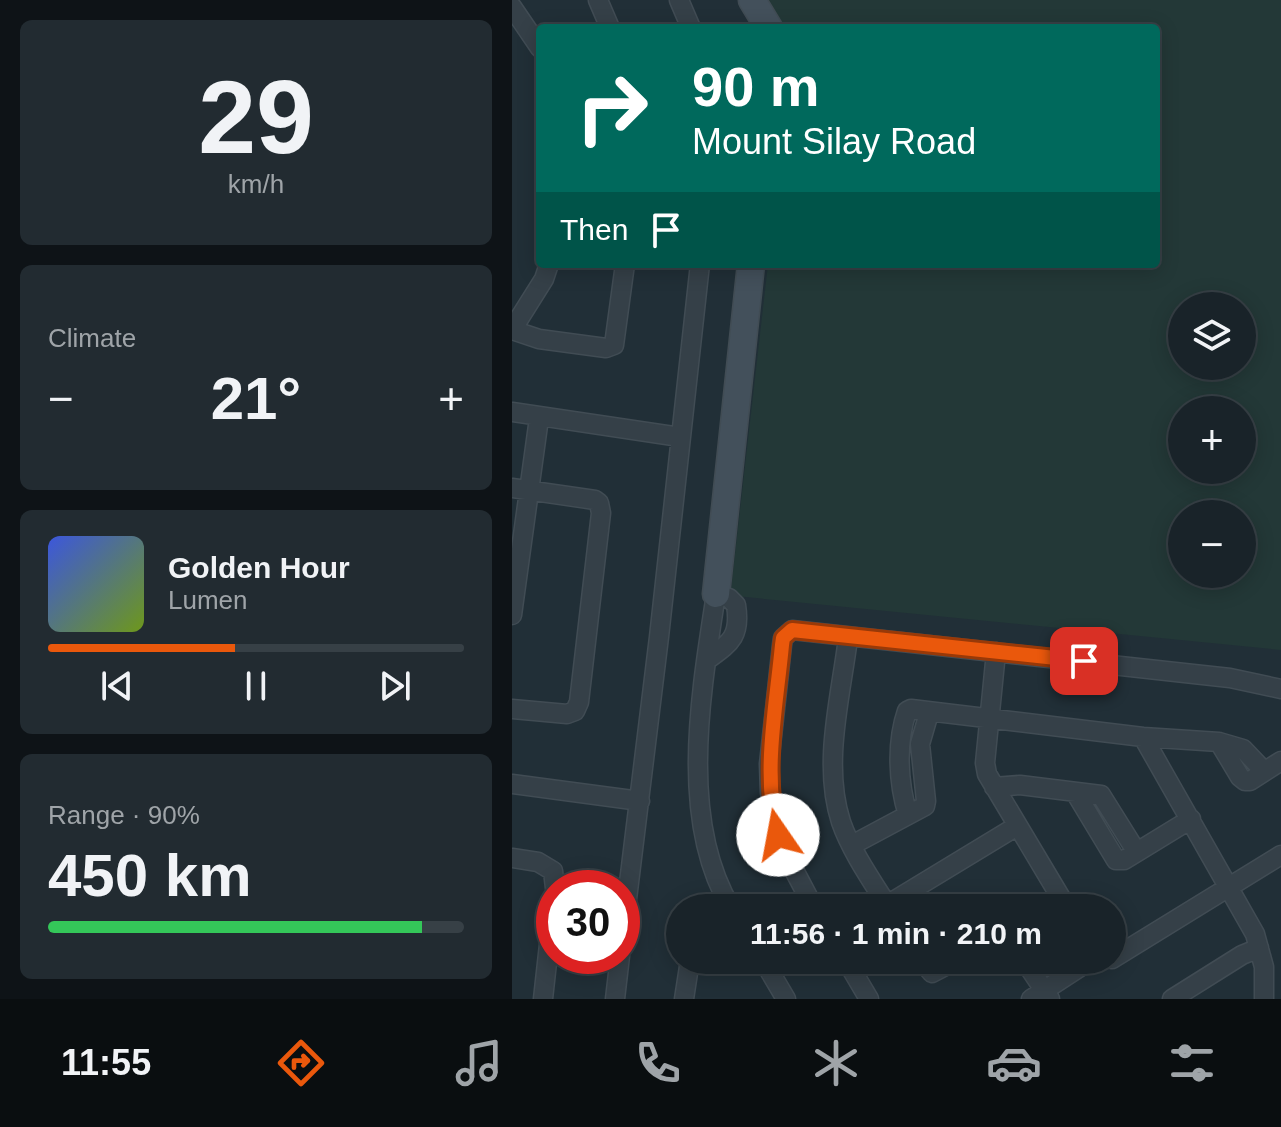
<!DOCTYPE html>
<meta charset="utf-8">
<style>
body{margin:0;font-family:Arial,sans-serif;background:#222b31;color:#f1f3f6;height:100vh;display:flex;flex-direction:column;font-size:30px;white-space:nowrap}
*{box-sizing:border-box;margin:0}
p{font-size:26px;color:#9fa4a8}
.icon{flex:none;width:44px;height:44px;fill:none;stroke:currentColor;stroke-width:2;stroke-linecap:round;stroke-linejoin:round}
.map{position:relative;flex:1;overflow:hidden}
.panel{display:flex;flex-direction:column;gap:20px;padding:20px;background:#0e1317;width:512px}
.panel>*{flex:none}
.top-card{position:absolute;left:24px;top:24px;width:624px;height:244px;border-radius:8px;box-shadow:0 4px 20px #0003,0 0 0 2px #374046;background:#00695c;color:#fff;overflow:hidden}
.fabs{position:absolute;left:656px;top:292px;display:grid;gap:16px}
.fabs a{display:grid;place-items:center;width:88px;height:88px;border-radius:50%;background:#192329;box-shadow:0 4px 20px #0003,0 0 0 2px #374046;font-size:40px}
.speed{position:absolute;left:24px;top:870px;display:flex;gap:16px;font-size:40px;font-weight:700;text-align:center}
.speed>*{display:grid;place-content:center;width:104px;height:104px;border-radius:50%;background:#192329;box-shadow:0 4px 20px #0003,0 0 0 2px #374046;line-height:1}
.speed .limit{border:12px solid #d22;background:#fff;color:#111}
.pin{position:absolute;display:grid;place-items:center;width:68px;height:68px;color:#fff;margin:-34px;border-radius:16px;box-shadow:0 4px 12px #0006}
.me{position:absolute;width:88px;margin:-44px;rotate:348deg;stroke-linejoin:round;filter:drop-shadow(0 0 6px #0008)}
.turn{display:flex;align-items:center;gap:28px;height:168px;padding:0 24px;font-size:36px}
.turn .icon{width:104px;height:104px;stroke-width:2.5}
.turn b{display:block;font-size:56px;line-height:68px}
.then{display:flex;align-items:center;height:76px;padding:0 24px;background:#0003;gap:16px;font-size:30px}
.big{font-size:60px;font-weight:700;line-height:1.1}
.panel .tile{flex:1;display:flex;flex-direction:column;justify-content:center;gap:12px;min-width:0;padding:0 28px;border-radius:12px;background:#222b31}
.panel .dial{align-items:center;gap:0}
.dial b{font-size:104px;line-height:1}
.song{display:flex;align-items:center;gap:24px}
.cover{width:96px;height:96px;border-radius:12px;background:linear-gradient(135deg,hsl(230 70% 55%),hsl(80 70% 35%))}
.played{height:8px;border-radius:4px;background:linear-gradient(90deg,#ea580c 45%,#374046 45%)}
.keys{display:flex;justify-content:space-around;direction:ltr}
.heat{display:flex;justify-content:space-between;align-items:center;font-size:44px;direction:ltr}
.charge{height:12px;border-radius:6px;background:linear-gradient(90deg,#34c759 90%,#374046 0)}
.trip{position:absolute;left:154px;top:894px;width:460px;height:80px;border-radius:40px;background:#192329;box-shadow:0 4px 20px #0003,0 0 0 2px #374046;font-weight:700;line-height:80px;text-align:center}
.dock{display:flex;height:128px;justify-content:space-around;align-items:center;background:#0a0e10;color:#9fa4a8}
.dock .icon{width:56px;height:56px}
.dock .on{color:#ea580c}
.dock b{font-size:36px;color:#f1f3f6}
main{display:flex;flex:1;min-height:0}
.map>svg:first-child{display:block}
.green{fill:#233837;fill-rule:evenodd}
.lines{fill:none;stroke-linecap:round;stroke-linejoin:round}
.street-casing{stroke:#414c54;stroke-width:21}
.secondary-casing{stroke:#414c54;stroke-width:29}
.street{stroke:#354048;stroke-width:18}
.secondary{stroke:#43505b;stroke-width:26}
.route-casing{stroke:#983908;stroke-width:20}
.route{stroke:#ea580c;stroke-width:14}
</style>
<main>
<section class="panel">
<div class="tile dial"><b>29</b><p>km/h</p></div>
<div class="tile"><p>Climate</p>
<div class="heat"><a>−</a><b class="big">21°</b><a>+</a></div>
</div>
<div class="tile">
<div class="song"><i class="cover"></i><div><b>Golden Hour</b><p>Lumen</p></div></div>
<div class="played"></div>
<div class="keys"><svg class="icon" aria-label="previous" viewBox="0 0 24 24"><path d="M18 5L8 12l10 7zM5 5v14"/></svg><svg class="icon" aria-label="pause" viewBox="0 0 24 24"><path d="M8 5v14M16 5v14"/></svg><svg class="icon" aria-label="next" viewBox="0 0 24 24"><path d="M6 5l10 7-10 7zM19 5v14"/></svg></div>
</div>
<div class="tile"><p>Range · 90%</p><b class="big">450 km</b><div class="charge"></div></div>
</section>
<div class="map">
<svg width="769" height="999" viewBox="0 0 769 999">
<rect width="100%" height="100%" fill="#212f37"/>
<path class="green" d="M253,0h516v650l-546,-54 -4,-7 37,-325h388v-236h-372zM670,306h60v60h-60zM670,410h60v60h-60zM670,514h60v60h-60z"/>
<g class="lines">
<g class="street-casing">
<path id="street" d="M86,0l12,28
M167,0l12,28
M0,7l28,41
M0,330l27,9 67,9 8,-3 11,-81
M0,330l32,-51 5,-15
M0,412l168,25
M0,488l83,12 4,3 2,10 -22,189 -4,9 -8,3 -55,-5
M0,615l27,-197
M336,638c-7,58 -26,126 -7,184 10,29 31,59 48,86
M484,652l-11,111 2,11 80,134
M195,660c23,-17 34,-23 29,-55l-7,-7 -13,-4c-15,98 -38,226 15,314
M631,737l112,197 9,33v32
M707,742l21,35 5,4h5l31,-20
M0,784l128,17
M482,787l26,-2 81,10 35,56
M563,792l41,68h8l67,-41
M396,815c-10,-32 -12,-72 -1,-104l4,-2 232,28 76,5 24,7 21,22
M340,845l73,-39 1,-5 -6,-57 9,-31
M0,858l26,4 15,9 2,17
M195,908l17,-12
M302,908l-29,-55 -15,-60 -1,-29 13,-119 1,-7 9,-8 438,48 51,11
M370,908l135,-82
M110,940l37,-303 41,-373
M600,959l169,-104
M251,960l23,39
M334,960l23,39
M409,960l11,13 25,-13
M512,960l26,39
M31,999l11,-100
M103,999l5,-43
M172,999l6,-39
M519,999l60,-39
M660,999l70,-44 17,-7"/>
</g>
<g class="secondary-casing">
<path id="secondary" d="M240,0l17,28
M204,594l35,-330"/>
</g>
<use href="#street" class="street"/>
<use href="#secondary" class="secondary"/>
</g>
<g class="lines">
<g class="route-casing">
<path id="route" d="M266,835c-16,-62 -2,-126 4,-190l1,-7 9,-8 292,31"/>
</g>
<use href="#route" class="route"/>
</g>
</svg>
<div class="fabs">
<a><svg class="icon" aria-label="layers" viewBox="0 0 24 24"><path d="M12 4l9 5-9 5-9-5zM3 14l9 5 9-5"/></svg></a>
<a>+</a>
<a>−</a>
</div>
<div class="speed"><div class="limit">30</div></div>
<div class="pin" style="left:572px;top:661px;background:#d93025"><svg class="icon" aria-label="arrive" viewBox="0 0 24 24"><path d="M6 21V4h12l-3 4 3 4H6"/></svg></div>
<svg class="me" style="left:266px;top:835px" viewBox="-20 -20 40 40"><circle r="19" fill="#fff"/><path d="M0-13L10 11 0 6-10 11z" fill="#ea580c"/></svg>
<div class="trip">11:56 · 1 min · 210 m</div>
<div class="top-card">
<div class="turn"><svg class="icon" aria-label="right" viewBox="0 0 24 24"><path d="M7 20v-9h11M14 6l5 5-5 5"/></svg><div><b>90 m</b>Mount Silay Road</div></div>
<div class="then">Then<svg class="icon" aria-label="arrive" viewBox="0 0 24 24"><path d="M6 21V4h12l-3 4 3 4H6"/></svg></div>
</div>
</div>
</main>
<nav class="dock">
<b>11:55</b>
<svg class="icon on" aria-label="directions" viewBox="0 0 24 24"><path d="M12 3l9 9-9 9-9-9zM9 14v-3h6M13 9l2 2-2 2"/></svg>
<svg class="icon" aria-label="music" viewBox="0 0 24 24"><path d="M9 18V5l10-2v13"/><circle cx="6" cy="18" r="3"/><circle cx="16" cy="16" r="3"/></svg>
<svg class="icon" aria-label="phone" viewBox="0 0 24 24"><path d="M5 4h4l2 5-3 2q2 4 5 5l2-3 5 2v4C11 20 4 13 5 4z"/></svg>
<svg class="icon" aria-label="climate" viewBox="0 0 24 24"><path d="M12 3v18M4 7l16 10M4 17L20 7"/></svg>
<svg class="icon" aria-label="car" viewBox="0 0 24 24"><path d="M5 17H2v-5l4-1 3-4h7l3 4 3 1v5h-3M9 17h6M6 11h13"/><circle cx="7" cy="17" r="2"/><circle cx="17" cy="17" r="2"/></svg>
<svg class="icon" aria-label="filters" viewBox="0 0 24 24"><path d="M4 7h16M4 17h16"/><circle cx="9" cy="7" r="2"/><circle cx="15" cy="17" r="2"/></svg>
</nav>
